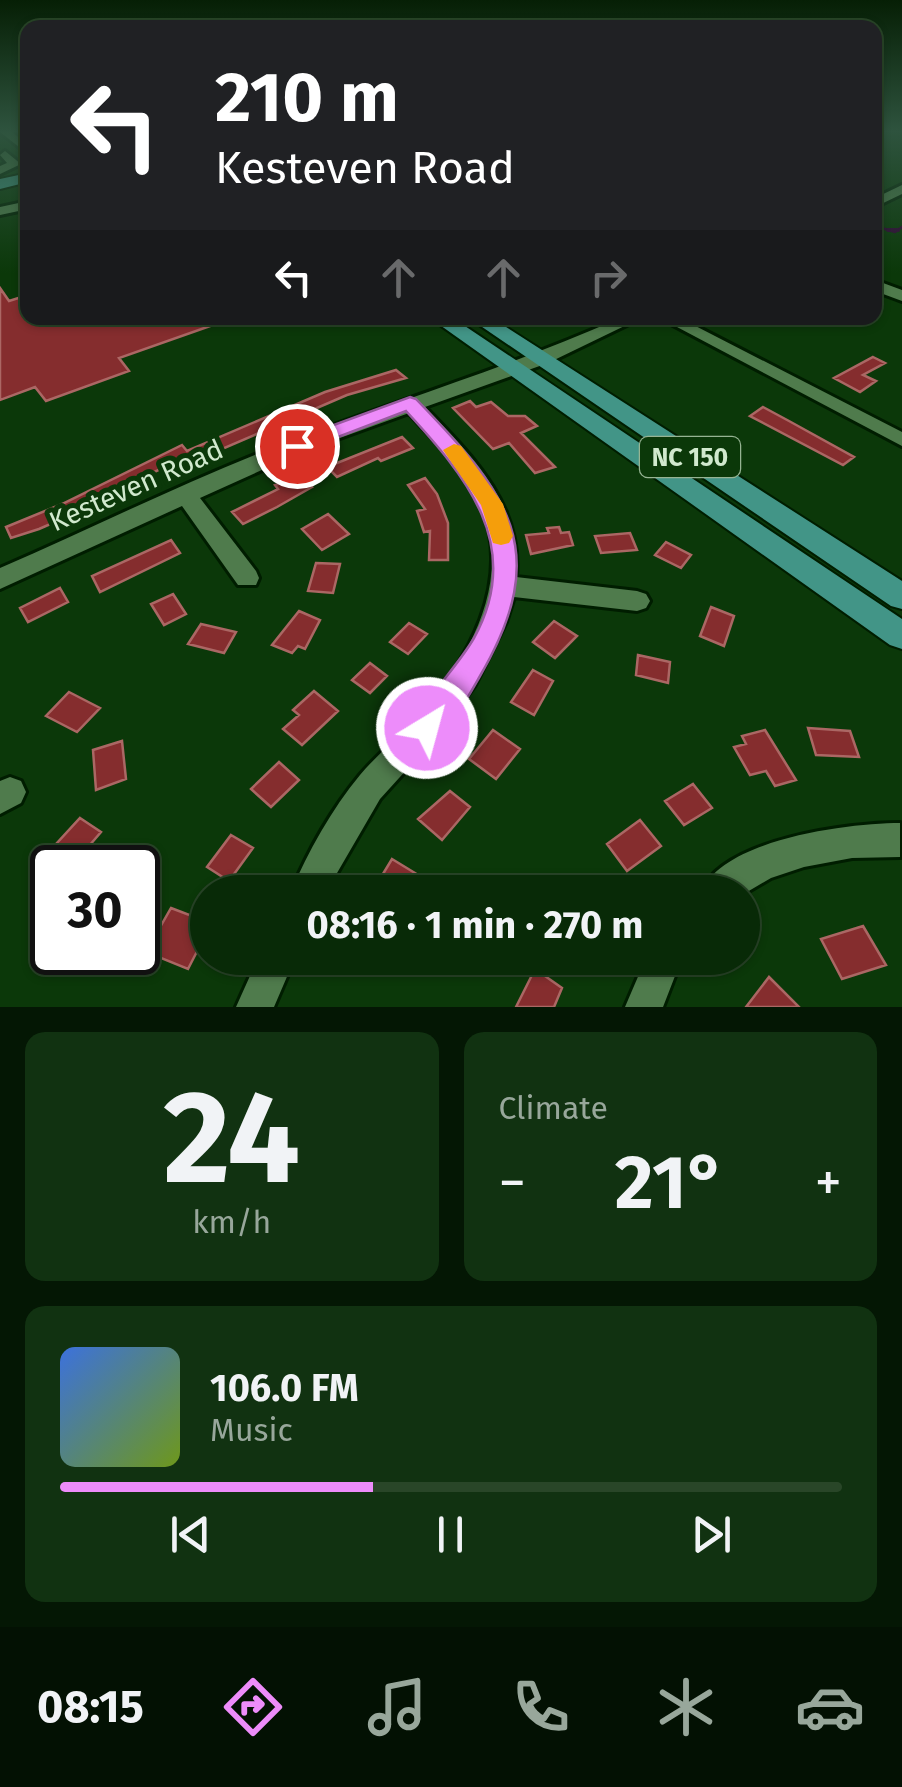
<!DOCTYPE html>
<meta charset="utf-8">
<style>
body{margin:0;font-family:"Fira Sans",sans-serif;background:#113211;color:#f1f3f6;height:100vh;display:flex;flex-direction:column;font-size:38px;white-space:nowrap}
*{box-sizing:border-box;margin:0}
p{font-size:32px;color:#98a79b}
.icon{flex:none;width:55px;height:55px;fill:none;stroke:currentColor;stroke-width:2;stroke-linecap:round;stroke-linejoin:round}
.map{position:relative;height:1007px;overflow:hidden}
.drawer{display:flex;flex-direction:column;gap:25px;padding:25px;background:#041704;flex:1}
.drawer>*{flex:none}
.hud{position:absolute;left:20px;top:20px;width:862px;height:305px;border-radius:20px;box-shadow:0 2px 8px #0004,0 0 0 2px #294628;background:#202124;color:#fff;overflow:hidden}
.speed{position:absolute;left:30px;top:845px;display:flex;gap:20px;font-size:50px;font-weight:700;text-align:center}
.speed>*{display:grid;place-content:center;width:130px;height:130px;border-radius:50%;background:#082a07;box-shadow:0 2px 8px #0004,0 0 0 2px #294628;line-height:1}
.speed .limit{border:5px solid #111;border-radius:15px;background:#fff;color:#111}
.pin{position:absolute;display:grid;place-items:center;width:85px;height:85px;color:#fff;margin:-42px;border:5px solid #fff;border-radius:50%;box-shadow:0 2px 10px #0007}
.me{position:absolute;width:110px;margin:-55px;rotate:37deg;stroke-linejoin:round;filter:drop-shadow(0 0 8px #0008)}
.turn{display:flex;align-items:center;gap:35px;height:210px;padding:0 30px;font-size:45px}
.turn .icon{width:130px;height:130px;stroke-width:2.5}
.turn b{display:block;font-size:70px;line-height:85px}
.lanes{display:flex;align-items:center;height:95px;padding:0 30px;background:#0003;justify-content:center;gap:50px;direction:ltr}
.lanes .off{opacity:.35}
.big{font-size:75px;font-weight:700;line-height:1.1}
.drawer .widget{flex:1;display:flex;flex-direction:column;justify-content:center;gap:15px;min-width:0;padding:0 35px;border-radius:20px;background:#113211}
.drawer .dial{align-items:center;gap:0}
.dial b{font-size:130px;line-height:1}
.song{display:flex;align-items:center;gap:30px}
.cover{width:120px;height:120px;border-radius:15px;background:linear-gradient(135deg,hsl(220 70% 55%),hsl(80 70% 35%))}
.played{height:10px;border-radius:5px;background:linear-gradient(90deg,#ed8cfa 40%,#294628 40%)}
.keys{display:flex;justify-content:space-around;direction:ltr}
.heat{display:flex;justify-content:space-between;align-items:center;font-size:55px;direction:ltr}
.drawer .tiles{flex:1;display:grid;gap:25px;grid-template-columns:1fr 1fr}
.widget:last-child{grid-column:span 2}
.trip{position:absolute;left:190px;top:875px;width:570px;height:100px;border-radius:50px;background:#082a07;box-shadow:0 2px 8px #0004,0 0 0 2px #294628;font-weight:700;line-height:100px;text-align:center}
.tabs{display:flex;height:160px;justify-content:space-around;align-items:center;background:#031103;color:#98a79b}
.tabs .icon{width:70px;height:70px}
.tabs .on{color:#ed8cfa}
.tabs b{font-size:45px;color:#f1f3f6}
.map>svg:first-child{display:block}
.lines{fill:none;stroke-linecap:round;stroke-linejoin:round}
.stream-far1{stroke:#310536;stroke-width:2.5}
.stream{stroke:#310536;stroke-width:4}
.building{fill:#852d2e;stroke:#ab6764;stroke-width:2.5}
.minor-casing{stroke:#001d00;stroke-width:6}
.major-casing{stroke:#001d00;stroke-width:4}
.minor{fill:#4f7b4c;fill-rule:evenodd}
.major{fill:#429587;fill-rule:evenodd}
.route{fill:#ed8cfa;stroke:#9a5ba2;stroke-width:2.5}
.slow{fill:#f59e0b}
.labels{text-anchor:middle;stroke-width:10;stroke-linejoin:round;paint-order:stroke}
.shield{fill:#0b3809;stroke:#96b493;stroke-width:2.5}
.shield-label{font-size:25px;font-weight:bold;fill:#d1e9ce}
.street-label{font-size:28px;fill:#d1e9ce;stroke:#0b3809}
</style>
<div class="map">
<svg width="902" height="1007" viewBox="0 0 902 1007">
<rect width="100%" height="100%" fill="#0b3809"/>
<g class="lines">
<path class="stream-far1" d="M875,226l20,6 7,-5"/>
<path class="stream" d="M888,230h10"/>
</g>
<path class="building" d="M0,288l9,13 19,-6v23l202,1 -111,39 10,13 -83,30 -11,-14 -35,13z
M873,357l12,6 -22,12 13,6 -16,11 -26,-14z
M396,370l10,8 -59,17 -169,73 -4,-5 -40,18 4,5 -99,43 -28,9 -5,-11 56,-23 120,-59 5,6 138,-59z
M470,401l6,6 15,-5 17,14h17l12,10 -16,7 34,34 -20,6 -26,-30 -16,6 -40,-41z
M763,407l26,14 65,36 -11,8 -93,-49z
M402,437l11,11 -32,13 -3,-3 -41,19 -10,-10z
M301,476l11,11 -35,20 -34,17 -11,-12 46,-23 -3,-4z
M425,478l12,16 11,29v37h-19l1,-29 -6,1 -7,-21 8,-2 -17,-24z
M328,514l21,20 -27,16 -20,-21z
M559,527l2,6 8,-1 4,13 -42,9 -5,-19 23,-2 -2,-5z
M630,533l7,17 -36,3 -6,-17z
M171,540l9,13 -80,39 -8,-16z
M666,542l25,13 -10,13 -26,-13z
M316,563l24,1 -7,29 -25,-2z
M60,588l8,14 -40,20 -8,-14z
M173,594l13,20 -22,11 -13,-21z
M711,607l23,9 -10,30 -24,-10z
M299,611l21,9 -15,29 -7,-3 -6,7 -20,-8z
M554,621l23,15 -22,22 -22,-16z
M409,623l18,11 -19,20 -18,-12z
M201,624l35,8 -12,21 -36,-9z
M638,655l32,7 -2,21 -32,-8z
M370,663l17,13 -17,17 -18,-13z
M533,670l20,11 -19,34 -23,-13z
M314,691l24,20 -36,34 -19,-16 16,-14 -6,-5z
M69,692l31,16 -23,24 -31,-16z
M808,728l42,3 9,26 -43,-2z
M493,730l27,19 -24,30 -27,-20z
M765,730l31,50 -21,6 -9,-15 -16,4 -16,-28 12,-3 -4,-8z
M122,741l4,38 -30,11 -3,-40z
M279,762l20,18 -28,27 -20,-18z
M693,784l19,24 -28,17 -19,-24z
M450,791l20,16 -28,33 -24,-21z
M80,818l21,14 -31,36h-18v13l-18,-13z
M640,820l21,26 -34,25 -20,-27z
M231,835l22,13 -24,33 -22,-14z
M392,859l54,33h-74z
M171,908l37,14v8l-20,39 -42,-17z
M863,926l23,39 -44,14 -21,-40z
M535,969l27,19 -8,19h-38z
M769,977l30,30h-53z"/>
<g class="lines">
<g class="minor-casing">
<path id="minor" d="M0,132h12l16,13v9z
M5,151l16,13 -21,10v-8l7,-3 -7,-8z
M902,185v9l-27,13v-9z
M28,201v8l-28,6v-8z
M875,280l27,10v11l-27,-10z
M620,318h21l-93,45 -123,44c46,48 98,98 91,170l121,14 9,3 4,7 -4,7 -9,3 -123,-14 -8,25 -31,63 -37,50 -58,64 -54,93h-35c17,-41 41,-83 69,-117 17,-20 36,-36 54,-54 54,-58 101,-140 66,-219 -15,-35 -47,-62 -71,-89l-105,38 -104,47 56,73 3,7 -3,7h-18l-56,-79 -182,83v-21c97,-42 194,-91 293,-128 110,-41 219,-74 327,-122z
M660,318h20l222,114v14z
M10,777l11,4 5,11 -5,11 -21,11v-33z
M900,823v34l-48,1 -48,9 -33,11 -29,17 -41,-3c22,-53 148,-69 199,-69z
M258,958h37l-21,49h-38z
M646,958h36l-19,49h-38z"/>
</g>
<g class="major-casing">
<path id="major" d="M28,173v9l-28,7v-10z
M430,318h23l449,301v30l-12,-4z
M469,318h23l410,263v28l-11,-3z"/>
</g>
<use href="#minor" class="minor"/>
<use href="#major" class="major"/>
</g>
<linearGradient id="sky" x2="0" y2="1"><stop stop-color="#061f05"/><stop offset="0.48" stop-color="#2e533e"/><stop offset="1" stop-color="#2e533e" stop-opacity="0"/></linearGradient>
<rect width="902" height="273" fill="url(#sky)"/>
<path class="route" d="M410,397l6,2c92,95 138,150 64,277 -12,21 -31,57 -53,65l-11,-4 -4,-9c15,-33 44,-59 62,-90 51,-92 -8,-162 -68,-227l-102,39 -7,2 -10,-6 3,-5z"/>
<path class="slow" d="M454,444l7,2 42,58 10,32 -4,7 -8,2 -8,-2 -12,-38 -38,-55z"/>
<g class="labels">
<rect class="shield" x="640" y="437" width="100" height="40" rx="8"/>
<g class="shield-label">
<text x="690" y="466">NC 150</text>
</g>
<g class="street-label">
<text transform="translate(136 485) rotate(-24)" y="10">Kesteven Road</text>
</g>
</g>
</svg>
<div class="speed"><div class="limit">30</div></div>
<div class="pin" style="left:297px;top:446px;background:#d93025"><svg class="icon" aria-label="arrive" viewBox="0 0 24 24"><path d="M6 21V4h12l-3 4 3 4H6"/></svg></div>
<svg class="me" style="left:427px;top:728px" viewBox="-20 -20 40 40"><circle r="17" fill="#ed8cfa" stroke="#fff" stroke-width="3"/><path d="M0-11L8 9 0 5-8 9z" fill="#fff"/></svg>
<div class="trip">08:16 · 1 min · 270 m</div>
<div class="hud">
<div class="turn"><svg class="icon" aria-label="left" viewBox="0 0 24 24"><path d="M17 20v-9H6M10 6l-5 5 5 5"/></svg><div><b>210 m</b>Kesteven Road</div></div>
<div class="lanes"><svg class="icon" aria-label="left" viewBox="0 0 24 24"><path d="M17 20v-9H6M10 6l-5 5 5 5"/></svg><svg class="icon off" aria-label="ahead" viewBox="0 0 24 24"><path d="M12 20V5M6 11l6-6 6 6"/></svg><svg class="icon off" aria-label="ahead" viewBox="0 0 24 24"><path d="M12 20V5M6 11l6-6 6 6"/></svg><svg class="icon off" aria-label="right" viewBox="0 0 24 24"><path d="M7 20v-9h11M14 6l5 5-5 5"/></svg></div>
</div>
</div>
<section class="drawer">
<div class="tiles">
<div class="widget dial"><b>24</b><p>km/h</p></div>
<div class="widget"><p>Climate</p>
<div class="heat"><a>−</a><b class="big">21°</b><a>+</a></div>
</div>
<div class="widget">
<div class="song"><i class="cover"></i><div><b>106.0 FM</b><p>Music</p></div></div>
<div class="played"></div>
<div class="keys"><svg class="icon" aria-label="previous" viewBox="0 0 24 24"><path d="M18 5L8 12l10 7zM5 5v14"/></svg><svg class="icon" aria-label="pause" viewBox="0 0 24 24"><path d="M8 5v14M16 5v14"/></svg><svg class="icon" aria-label="next" viewBox="0 0 24 24"><path d="M6 5l10 7-10 7zM19 5v14"/></svg></div>
</div>
</div>
</section>
<nav class="tabs">
<b>08:15</b>
<svg class="icon on" aria-label="directions" viewBox="0 0 24 24"><path d="M12 3l9 9-9 9-9-9zM9 14v-3h6M13 9l2 2-2 2"/></svg>
<svg class="icon" aria-label="music" viewBox="0 0 24 24"><path d="M9 18V5l10-2v13"/><circle cx="6" cy="18" r="3"/><circle cx="16" cy="16" r="3"/></svg>
<svg class="icon" aria-label="phone" viewBox="0 0 24 24"><path d="M5 4h4l2 5-3 2q2 4 5 5l2-3 5 2v4C11 20 4 13 5 4z"/></svg>
<svg class="icon" aria-label="climate" viewBox="0 0 24 24"><path d="M12 3v18M4 7l16 10M4 17L20 7"/></svg>
<svg class="icon" aria-label="car" viewBox="0 0 24 24"><path d="M5 17H2v-5l4-1 3-4h7l3 4 3 1v5h-3M9 17h6M6 11h13"/><circle cx="7" cy="17" r="2"/><circle cx="17" cy="17" r="2"/></svg>
</nav>
